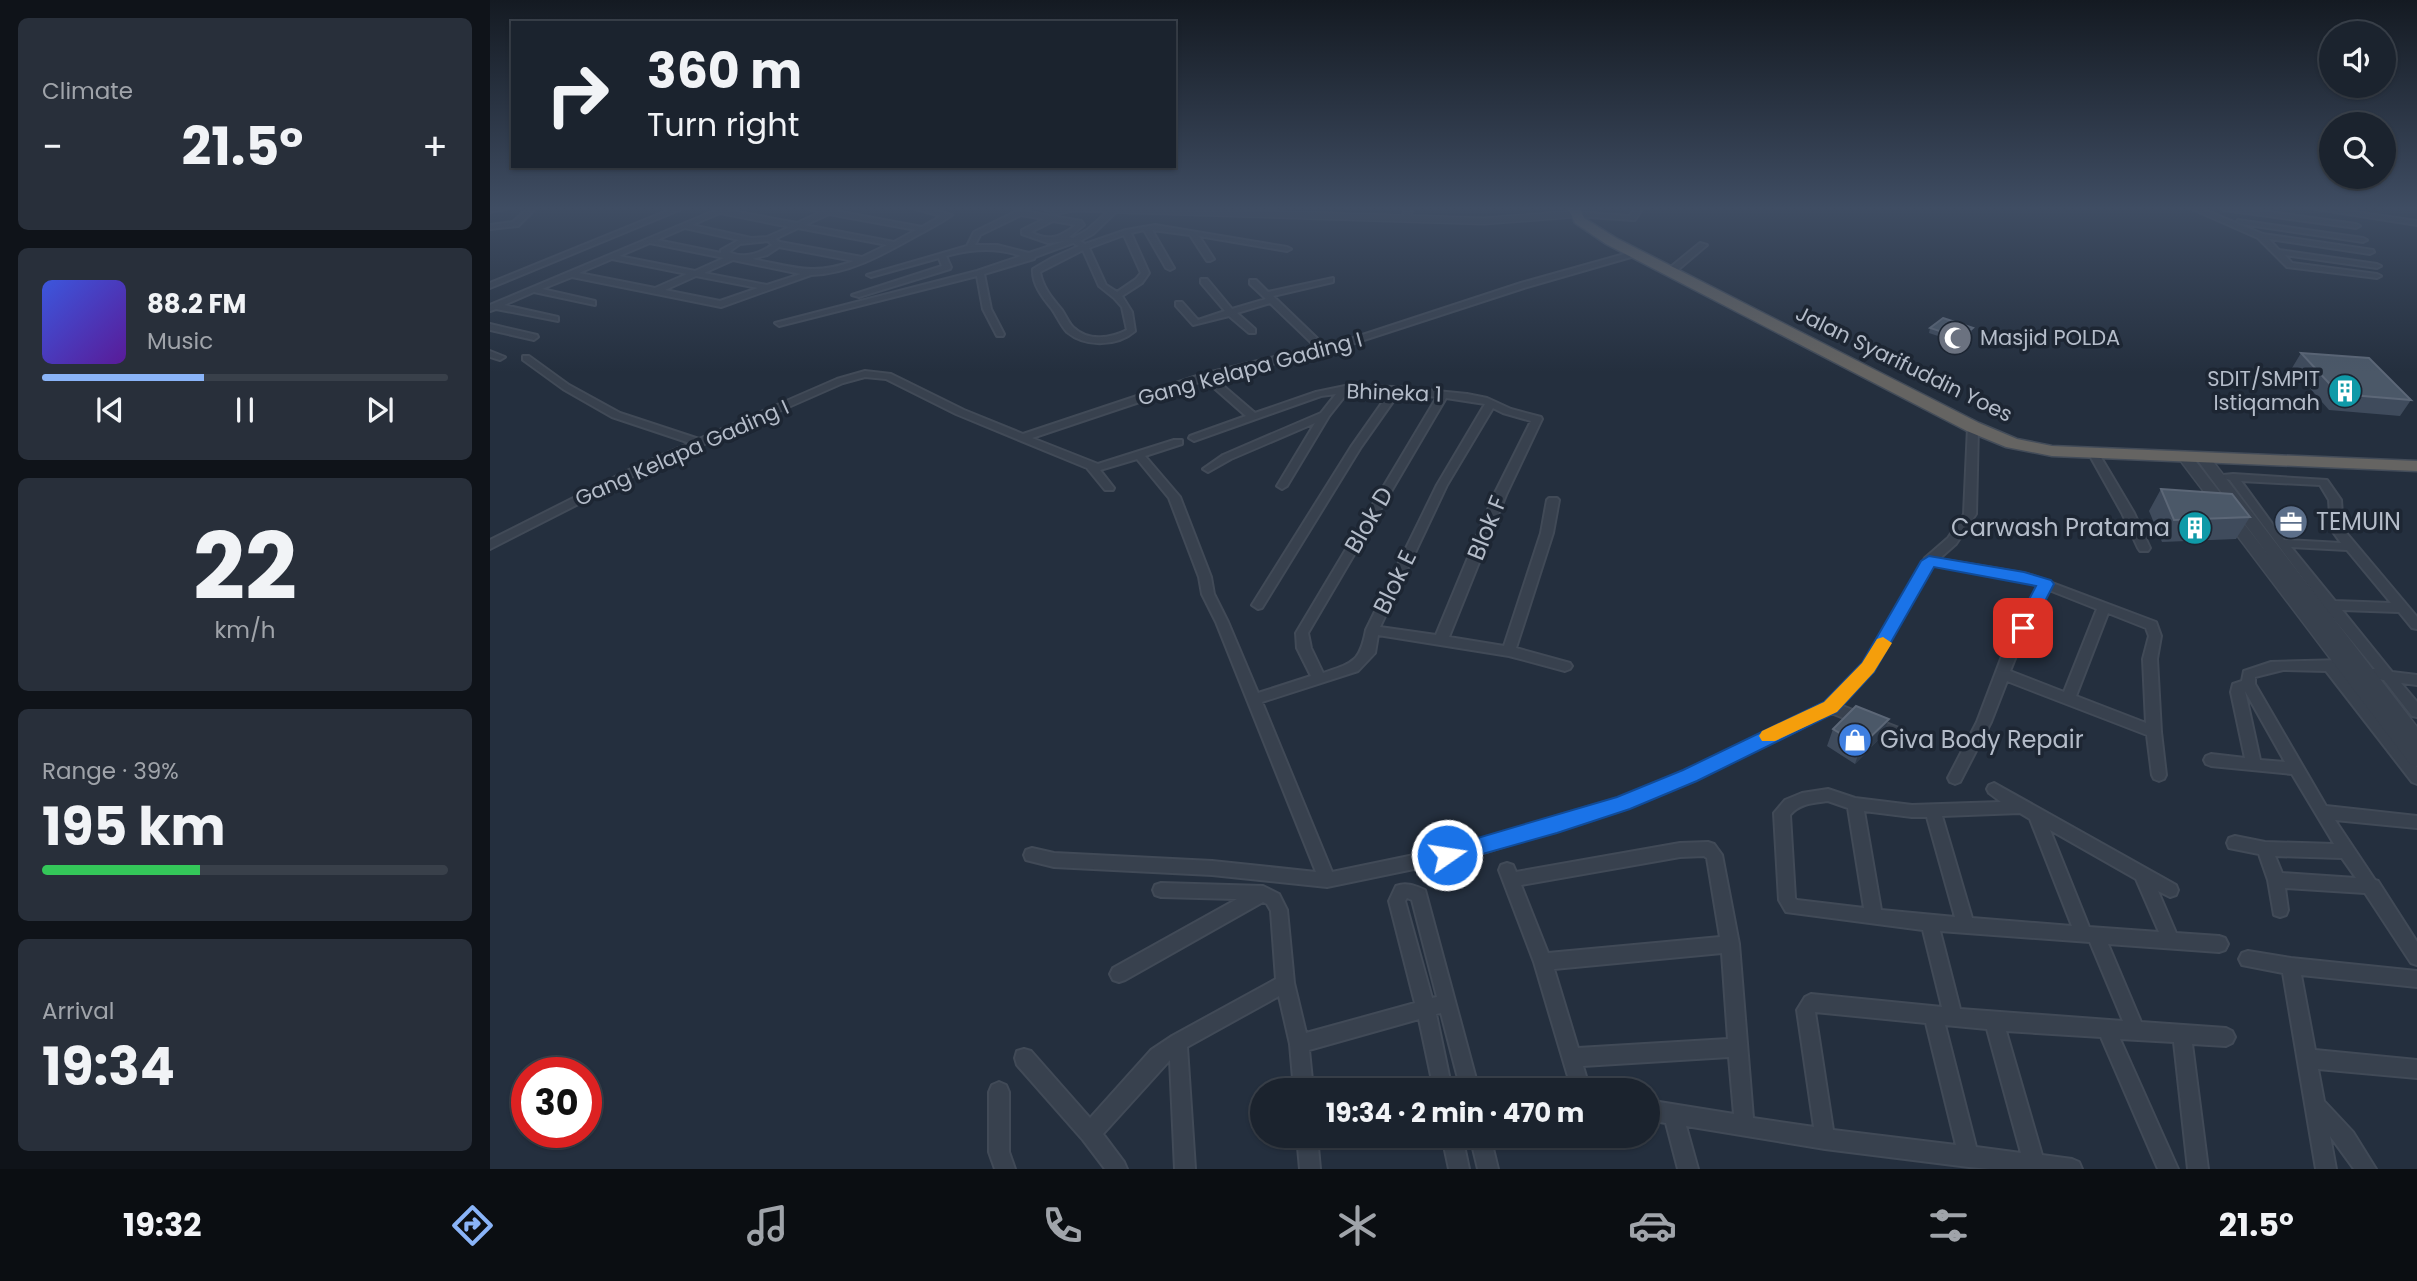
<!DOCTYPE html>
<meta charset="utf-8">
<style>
body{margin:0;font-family:Poppins,sans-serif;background:#282f3a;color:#f1f3f6;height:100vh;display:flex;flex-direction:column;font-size:26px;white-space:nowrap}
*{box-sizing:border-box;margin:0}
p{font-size:23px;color:#a0a4aa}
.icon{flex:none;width:38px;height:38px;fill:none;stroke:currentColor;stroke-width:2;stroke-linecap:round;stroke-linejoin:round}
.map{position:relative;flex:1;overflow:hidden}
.details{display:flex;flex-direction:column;gap:18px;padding:18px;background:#0f1319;width:490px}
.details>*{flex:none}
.hud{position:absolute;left:21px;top:21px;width:665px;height:147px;border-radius:0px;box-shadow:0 2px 5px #0004,0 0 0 2px #39404a;background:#1b232e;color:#f1f3f6;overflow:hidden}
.fabs{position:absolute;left:1829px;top:21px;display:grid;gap:14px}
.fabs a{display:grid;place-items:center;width:77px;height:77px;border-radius:50%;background:#1b232e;box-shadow:0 2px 5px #0004,0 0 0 2px #39404a;font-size:35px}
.speed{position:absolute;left:21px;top:1057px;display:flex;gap:14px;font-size:35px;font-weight:700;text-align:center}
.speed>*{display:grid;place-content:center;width:91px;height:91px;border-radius:50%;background:#1b232e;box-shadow:0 2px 5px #0004,0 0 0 2px #39404a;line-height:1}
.speed .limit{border:10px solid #d22;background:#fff;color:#111}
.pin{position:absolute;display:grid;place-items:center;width:60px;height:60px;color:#fff;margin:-30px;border-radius:14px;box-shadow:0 4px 10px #0006}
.me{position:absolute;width:77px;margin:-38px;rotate:77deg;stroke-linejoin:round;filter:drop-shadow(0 0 5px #0008)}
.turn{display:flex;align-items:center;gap:24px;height:147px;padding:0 21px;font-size:32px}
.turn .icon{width:91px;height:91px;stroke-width:2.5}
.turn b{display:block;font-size:49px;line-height:60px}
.big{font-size:52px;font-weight:700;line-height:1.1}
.details .widget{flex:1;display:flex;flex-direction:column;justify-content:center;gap:10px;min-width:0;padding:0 24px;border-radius:10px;background:#282f3a}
.details .dial{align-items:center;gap:0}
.dial b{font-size:91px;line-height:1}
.song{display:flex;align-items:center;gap:21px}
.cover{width:84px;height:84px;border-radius:10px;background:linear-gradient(135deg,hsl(230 70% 55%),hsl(270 70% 35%))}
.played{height:7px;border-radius:4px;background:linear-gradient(90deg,#8ab4f8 40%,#39404a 40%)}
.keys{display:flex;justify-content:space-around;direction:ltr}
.heat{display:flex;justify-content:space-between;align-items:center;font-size:38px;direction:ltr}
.charge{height:10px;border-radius:5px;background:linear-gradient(90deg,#34c759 39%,#39404a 0)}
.trip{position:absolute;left:760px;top:1078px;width:410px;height:70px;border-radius:35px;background:#1b232e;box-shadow:0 2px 5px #0004,0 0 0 2px #39404a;font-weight:700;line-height:70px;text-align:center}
.dock{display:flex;height:112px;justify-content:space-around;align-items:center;background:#0b0e12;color:#a0a4aa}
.dock .icon{width:49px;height:49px}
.dock .selected{color:#8ab4f8}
.dock b{font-size:32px;color:#f1f3f6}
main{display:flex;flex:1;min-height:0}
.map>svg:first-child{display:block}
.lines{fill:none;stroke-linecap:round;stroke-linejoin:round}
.minor-casing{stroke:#414a57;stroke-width:4}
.tertiary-casing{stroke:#414a57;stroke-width:3}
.trunk-casing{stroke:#434c59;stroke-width:3}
.minor{fill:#38414e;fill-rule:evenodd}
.tertiary{fill:#38414e;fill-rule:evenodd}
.trunk{fill:#656462;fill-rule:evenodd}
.wall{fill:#3f4b5c}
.shaded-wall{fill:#2f3b4b}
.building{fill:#4b5868;stroke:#5c6777;stroke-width:2}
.route{fill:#1a73e8;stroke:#114b97;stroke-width:2}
.slow{fill:#f59e0b}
.labels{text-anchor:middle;stroke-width:7;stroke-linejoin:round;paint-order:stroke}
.far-poi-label{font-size:21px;fill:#b4bcc9;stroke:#1d2633;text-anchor:start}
.far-street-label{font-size:21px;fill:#b4bcc9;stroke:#1d2633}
.street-label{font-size:24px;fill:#b4bcc9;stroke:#1d2633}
.poi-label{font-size:24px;fill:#b4bcc9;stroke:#1d2633;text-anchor:start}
</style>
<main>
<section class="details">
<div class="widget"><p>Climate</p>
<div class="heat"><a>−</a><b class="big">21.5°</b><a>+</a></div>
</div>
<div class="widget">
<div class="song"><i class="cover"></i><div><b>88.2 FM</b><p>Music</p></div></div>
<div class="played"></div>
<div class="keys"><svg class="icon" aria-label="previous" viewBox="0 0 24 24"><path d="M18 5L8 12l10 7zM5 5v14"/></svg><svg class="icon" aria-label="pause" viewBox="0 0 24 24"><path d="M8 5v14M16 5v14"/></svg><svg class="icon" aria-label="next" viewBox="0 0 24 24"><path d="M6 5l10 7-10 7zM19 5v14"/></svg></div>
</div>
<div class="widget dial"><b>22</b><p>km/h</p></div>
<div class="widget"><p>Range · 39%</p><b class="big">195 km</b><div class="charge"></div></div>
<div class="widget"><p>Arrival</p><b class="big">19:34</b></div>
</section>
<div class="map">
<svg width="1927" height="1169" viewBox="0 0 1927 1169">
<rect width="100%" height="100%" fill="#242f3e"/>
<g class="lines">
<g class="minor-casing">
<path id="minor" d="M0,208h20l-20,4z
M38,208h8l-18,18 -28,3v-4l23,-3z
M184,208h10l-194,80v-5z
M231,208h10l-4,2 70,13 24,-11 -15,-4h34l-4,3 86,16 19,-11 -29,-8h14l26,7c-12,9 -26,15 -38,22 -32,18 -66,37 -103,38l-90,32 -149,-30 -30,12 53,12v4l-61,-13 -30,13 54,12v4l-62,-12 -6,2v-6zM230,213l70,14 -23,10 -16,1 -59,-13zM339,214l87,16 -22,12 -89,-17zM195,228l54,12 -18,10v3l-64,-13zM308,228l89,17 -25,12 -82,-15 -5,-3zM278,241l4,4c-13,9 -28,14 -43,7l11,-8zM160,243l74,15 -29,13 -76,-15zM289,247l75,14c-41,15 -60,6 -102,-2l15,-4zM122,259l75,15 -32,14 -76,-15zM243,260l68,14 -34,11 -63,-12zM206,276l62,12 -38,13 -55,-11z
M622,208h8l-27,26 -13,7 5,3 41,-14 29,-5 132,22 4,2 -4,2 -88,-15 15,23 -4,2h-3l-17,-26 -38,-5 22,38 -4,2 -4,-2 -22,-38 -13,3 18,40 -7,10 -20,13 10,16 3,19c-17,15 -49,17 -68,1 -6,-6 -10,-16 -15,-23 -10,-12 -20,-25 -19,-40l19,-11 27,-12 -6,-3 -38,14 -1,2 -50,15 7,35 13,25 -1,2h-6l-14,-27 -6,-33 -198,50 -4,-3 202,-52 44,-15c-25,-9 -50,-7 -75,0l5,11 -1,2 -91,28 -7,-2 90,-29 -3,-8 -68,19 -4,-2 100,-29 7,-14 43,-21h7l57,10 3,4 -15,12 4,1 14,-8zM531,215l23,4 -22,11v4l26,9 17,-2 -36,12 -32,-8h-22l5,-10zM563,221l23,4c-16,12 -27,17 -45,7zM634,235l17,38 -5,6 -19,13 -11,-7 -17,-37zM593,250l16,36 15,12 8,9 5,23c-16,8 -38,12 -53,-2 -5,-4 -8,-12 -12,-18 -10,-12 -19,-22 -22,-38z
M915,208h8l-3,9 -7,-2z
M1145,208h8l-8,12h-3l-57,-4 -4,-2 4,-2 55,4z
M1700,208h10l63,26 110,16 1,2 -4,2 -101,-15 10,11 98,14 4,2 -4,2 -92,-13 7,8 85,11 4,2 -4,2 -90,-11 -29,-29z
M1730,208h21l115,16 4,2 -4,2 -132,-18z
M1820,208h19l88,13v4z
M1748,220l125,18 4,2 -4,2 -122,-18 -4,-2z
M1210,243l7,2 -34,29h-6v-4z
M1145,251h3v4l-111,32 -200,65 -114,25 42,36 61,-21 29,-6 51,1 71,7 20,4 24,11 30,8 1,2 -36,76 -57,142 55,9 37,-113 6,-33 2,-2h8l2,2 -6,33 -37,115 54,15 2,3 -2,3 -5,2 -56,-15 -131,-21 -3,18 -17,18 -96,31 70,170 135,-28 152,-45 66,-28 140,-68 38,-38 62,-107 23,-20 16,-24 4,-87 5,-3 5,3 -2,87 -20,30 -17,15 89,15 128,48 5,14 -4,23 4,73 5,43 -2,4 -5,2 -5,-2 -2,-4 -5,-40 -140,-54 -16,41 -31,60 -5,2 -5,-2 -2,-4 29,-56 27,-71 35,-65 -16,-5 -91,-16 -59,106 -33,34 59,23 2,4 -2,4 -5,1 -5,-1 -58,-23 -136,66 -67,29 -161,50 -140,29 -115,-12 -158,-8 -28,-7 -2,-5 2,-5 6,-2 22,5 158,8 104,11 -100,-250 -14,-28 -3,-17 -30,-79 -32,-39 -37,11 14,18 -1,2h-8l-18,-22 -131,-54 -70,-35 -21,-2 -22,6 -200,88 -153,78v-9l145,-73 55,-24 -78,-26 -49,-28 -40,-29v-4h6l40,29 51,28 79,26 138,-60 28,-8 26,3 73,36 59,24 180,-60 113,-27 -46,-44 -33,10 18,16v4h-6l-20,-17 -36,9 -17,-19v-4h6l16,18 27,-9 -24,-28v-4h6l25,30 34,-10 -16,-15v-4h6l12,12 65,-14v4l-60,14 52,50 19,-5 177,-58zM715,380l41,36 -56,20 -1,2 5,3 127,-45 15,-2 -15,19 -98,42 -20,14 5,3 23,-13 84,-36 -38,63 5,3 5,-3 42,-70 19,-24 41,1 -38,54 -99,158 6,4 4,-1 99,-161 38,-54 38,4 -141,236 1,15 14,28 -53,17 -30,-71 -14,-28 -3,-17 -31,-80 -35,-41 37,-12v-4h-8l-76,24 -66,-26zM956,398l39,6 -48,81 -71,145c-6,32 -13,33 -43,43l-12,-25 -3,-15zM1003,408l10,5 28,8 -37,74 -58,140 -56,-8 67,-142zM1559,590l48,19 -33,83 -54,-21 8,-20zM1618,613l38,15 3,8 -6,23 3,64 -70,-27z
M0,324l47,11 1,2 -4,3 -44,-10z
M0,351l15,6 -5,3 -10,-3z
M1604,451l5,3 35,59 16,35 -2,3h-8l-2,-3 -16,-35 -33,-59z
M1743,474l94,6 14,20 2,29 74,88v12l-5,-1 -13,-16 -57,-2 50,62 25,3v10l-16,-2 16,19v15l-5,-1 -28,-36 -22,-4 -2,-3 2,-3 13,-1 -50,-61 -95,-128 -8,-3 1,-2zM1751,481l79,4 9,15 2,29 10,14 -57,-3zM1801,547l56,3 44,53 -56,-2z
M1854,660l5,2 2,3 -2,3 -9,2 77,97v17l-5,-2 -86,-111 -43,-1 -28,7v7l71,122 91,10v12l-82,-8 40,60 3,1 39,61v23l-6,-2 -46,-70 -80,-5 3,22 -2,5 -6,2 -6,-2 -6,-35 -9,-26 -30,-6 -2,-5 2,-5 6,-2 30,6 69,2 -42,-70 -81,-8 -5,-2 -2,-4 2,-4 5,-2 34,4 -14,-66 2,-8 9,-3 2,-10 27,-9zM1755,691l40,71 -25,-2zM1785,856l67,2 14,20 -74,-5z
M1504,783l182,102 2,5 -2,5 -6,2 -12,-6 18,42 43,3 6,2 3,6 -3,6 -6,2 -111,-8 33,78 85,6 6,3 3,6 -3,6 -6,3 -34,-2 16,125h-20l-14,-127 -54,-3 58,130h-20l-57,-132 -95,-6 36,124 30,4 7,3 3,7h-92l-21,-2 -144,-18 -139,-23 12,43h-20l-12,-46 -19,-3v-20l87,14 -5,-57 -146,9 7,24h-18l-38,-128 -35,-92 2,-5 6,-2 6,2 3,7 164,-29 28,-1 6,2 8,11 17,89 14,174 61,9 -17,-117 8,-13 6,-3 131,13 -19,-77 -137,-18 -7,-12 -5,-87 11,-13 17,-7 26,-4 27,9 57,7 89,-3 -12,-9 -2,-4 2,-4zM1338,801l20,7 16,100 -67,-8 -2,-2 -5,-83c10,-12 24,-12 38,-14zM1374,811l48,6h15l28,100 -74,-7zM1530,813l10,6 42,107 -100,-8 -30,-102zM1560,830l86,49 23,53 -70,-5zM1214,856l3,2 13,79 -172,16 -27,-68 159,-28zM1450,931l150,11 33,79 -163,-12zM1232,953l6,86 -150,9 -24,-79zM1325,1012l111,11 30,122 -123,-15zM1455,1025l42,4 34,124 -45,-6z
M671,883l102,3 16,8 8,16 7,73 12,50 109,-30 -26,-102 7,-15c11,-4 19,0 29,4l54,200h-18l-20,-77 -5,1 16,76h-18l-15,-71 -110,31 4,40h-19l-4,-46 -11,-48 -92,51 8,122h-20l-5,-109 -67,74 21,28 3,7h-22l-22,-29 -66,-75 -2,-7 2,-7 7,-2 7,2 59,67 61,-68 21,-14 104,-57 -5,-68 -4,-7 -4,-2 -138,78 -6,2 -6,-2 -3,-6 3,-6 124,-69 -76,-2 -6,-2 -2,-5 2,-5zM917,898l5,2 25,97 -5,1 -27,-97z
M1758,951l43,7 126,13v16l-116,-12 14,75 102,10v18l-99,-9 6,32 29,31 23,37h-22l-24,-33 6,33h-20l-33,-196 -41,-8 -3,-6 3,-6z
M509,1082l7,3 3,7v60l6,17h-20l-6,-17v-60l3,-7z
M807,1136h20l3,33h-20z
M952,1136h20l7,33h-20z
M980,1136h20l8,33h-20z"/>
</g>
<g class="tertiary-casing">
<path id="tertiary" d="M549,208h123l322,10 91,-7 5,3 -5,3 -91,7 -410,-13 -17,3z
M1695,453l5,1 79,102 -73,-98 7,-4 5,1 209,272v39l-7,-2 -230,-304 -2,-3z"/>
</g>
<g class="trunk-casing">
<path id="trunk" d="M1078,208h12l4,10 32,20 363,185 38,16 35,7 365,15v10l-365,-15 -46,-9 -39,-16 -361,-187 -31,-21z"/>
</g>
<use href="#minor" class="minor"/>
<use href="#tertiary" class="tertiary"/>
<use href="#trunk" class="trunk"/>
</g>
<path class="wall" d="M1440,328h43l-2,5 -12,10 -30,-10z
M1811,353l110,47 -11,16 -71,-6 -37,-42z
M1671,489l89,28 -14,22 -74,3 -13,-31z
M1343,729l49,7 -27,28 -28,-18z"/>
<path class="shaded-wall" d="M1483,328l-2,5 -12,10 2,-5z
M1399,719l-7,17 -27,28 6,-18z"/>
<path class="building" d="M1453,318l30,10 -12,10 -31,-10z
M1811,353l68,5 42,42 -72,-6z
M1671,489l71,5 18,23 -76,3z
M1366,706l33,13 -28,27 -28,-17z"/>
<linearGradient id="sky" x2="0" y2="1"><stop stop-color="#141a22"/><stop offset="0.56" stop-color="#3f4d63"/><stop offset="1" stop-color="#3f4d63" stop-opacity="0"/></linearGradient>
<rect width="1927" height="372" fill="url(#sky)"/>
<path class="route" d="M1439,556l95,16 27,8 3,4 -25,48 -6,2 -9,-6 22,-42 -102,-19 -60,105 -37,40 -140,69 -67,28 -73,24 -110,31 -7,-3 -3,-6 3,-6 177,-52 66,-27 141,-68 38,-39 59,-102z"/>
<path class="slow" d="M1393,637l9,6 -18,29 -37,40 -62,29h-13l-3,-5 3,-5 62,-29 38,-39 15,-24z"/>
<defs>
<g id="mosque-disc" transform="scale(1.75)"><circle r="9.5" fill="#6b7280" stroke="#1d2633"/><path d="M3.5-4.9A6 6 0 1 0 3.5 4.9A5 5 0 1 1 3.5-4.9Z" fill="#fff"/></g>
<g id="building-disc" transform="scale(1.75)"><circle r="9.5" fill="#0f9aa8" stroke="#1d2633"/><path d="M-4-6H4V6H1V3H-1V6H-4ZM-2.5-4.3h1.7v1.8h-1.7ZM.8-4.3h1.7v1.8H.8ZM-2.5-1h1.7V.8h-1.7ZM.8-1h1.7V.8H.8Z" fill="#fff"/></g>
<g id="office-disc" transform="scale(1.75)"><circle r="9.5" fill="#5c6f8a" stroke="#1d2633"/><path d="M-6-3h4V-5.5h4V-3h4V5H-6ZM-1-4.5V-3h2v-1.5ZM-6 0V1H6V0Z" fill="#fff"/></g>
<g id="shop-disc" transform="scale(1.75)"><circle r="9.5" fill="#3f7fe0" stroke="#1d2633"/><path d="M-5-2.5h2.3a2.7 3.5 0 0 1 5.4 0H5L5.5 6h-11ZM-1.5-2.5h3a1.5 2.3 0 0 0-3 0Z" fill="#fff"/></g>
</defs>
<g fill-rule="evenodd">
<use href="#mosque-disc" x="1465" y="338"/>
<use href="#building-disc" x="1855" y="391"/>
<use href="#office-disc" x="1801" y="522"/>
<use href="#building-disc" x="1705" y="528"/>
<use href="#shop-disc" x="1365" y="740"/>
</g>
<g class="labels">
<g class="far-poi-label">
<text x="1490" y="345">Masjid POLDA</text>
<text x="1830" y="386" text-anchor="end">SDIT/SMPIT<tspan x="1830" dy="24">Istiqamah</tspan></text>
</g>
<g class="far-street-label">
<text transform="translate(1414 364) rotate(26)" y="7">Jalan Syarifuddin Yoes</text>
<text transform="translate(760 369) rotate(-15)" y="7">Gang Kelapa Gading I</text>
<text transform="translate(904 393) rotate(2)" y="7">Bhineka 1</text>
<text transform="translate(192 453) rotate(-24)" y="7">Gang Kelapa Gading I</text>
</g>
<g class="street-label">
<text transform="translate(879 520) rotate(-60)" y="8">Blok D</text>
<text transform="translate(997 528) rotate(-68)" y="8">Blok F</text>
<text transform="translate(905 582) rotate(-64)" y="8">Blok E</text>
</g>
<g class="poi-label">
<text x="1826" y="530">TEMUIN</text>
<text x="1680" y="536" text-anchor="end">Carwash Pratama</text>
<text x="1390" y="748">Giva Body Repair</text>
</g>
</g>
</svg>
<div class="fabs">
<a><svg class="icon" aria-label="sound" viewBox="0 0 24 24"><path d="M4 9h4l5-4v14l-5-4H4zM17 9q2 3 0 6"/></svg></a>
<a><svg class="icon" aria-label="search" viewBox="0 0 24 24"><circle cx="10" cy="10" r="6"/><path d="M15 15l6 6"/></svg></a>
</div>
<div class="speed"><div class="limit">30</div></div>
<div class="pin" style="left:1533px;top:628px;background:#d93025"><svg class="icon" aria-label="arrive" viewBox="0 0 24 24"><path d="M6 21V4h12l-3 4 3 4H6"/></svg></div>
<svg class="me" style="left:957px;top:855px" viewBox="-20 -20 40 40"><circle r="17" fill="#1a73e8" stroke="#fff" stroke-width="3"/><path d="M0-11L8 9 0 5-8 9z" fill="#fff"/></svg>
<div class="trip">19:34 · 2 min · 470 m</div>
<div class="hud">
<div class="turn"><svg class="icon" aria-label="right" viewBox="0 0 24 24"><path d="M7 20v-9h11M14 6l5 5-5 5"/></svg><div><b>360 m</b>Turn right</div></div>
</div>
</div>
</main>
<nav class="dock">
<b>19:32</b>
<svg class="icon selected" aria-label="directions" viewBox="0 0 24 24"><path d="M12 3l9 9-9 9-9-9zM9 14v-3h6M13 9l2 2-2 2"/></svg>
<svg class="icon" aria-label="music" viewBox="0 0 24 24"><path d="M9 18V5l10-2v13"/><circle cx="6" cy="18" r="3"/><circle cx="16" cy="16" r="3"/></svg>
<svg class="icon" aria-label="phone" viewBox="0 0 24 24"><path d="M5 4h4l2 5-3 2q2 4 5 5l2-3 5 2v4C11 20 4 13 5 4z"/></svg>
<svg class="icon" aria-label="climate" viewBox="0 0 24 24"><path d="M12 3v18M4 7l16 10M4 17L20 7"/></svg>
<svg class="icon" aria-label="car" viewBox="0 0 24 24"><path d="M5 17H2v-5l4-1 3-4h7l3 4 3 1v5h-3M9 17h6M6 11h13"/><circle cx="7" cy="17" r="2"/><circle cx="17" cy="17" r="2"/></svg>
<svg class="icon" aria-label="filters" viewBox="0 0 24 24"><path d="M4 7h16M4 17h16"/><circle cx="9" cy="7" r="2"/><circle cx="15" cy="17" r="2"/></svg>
<b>21.5°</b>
</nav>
